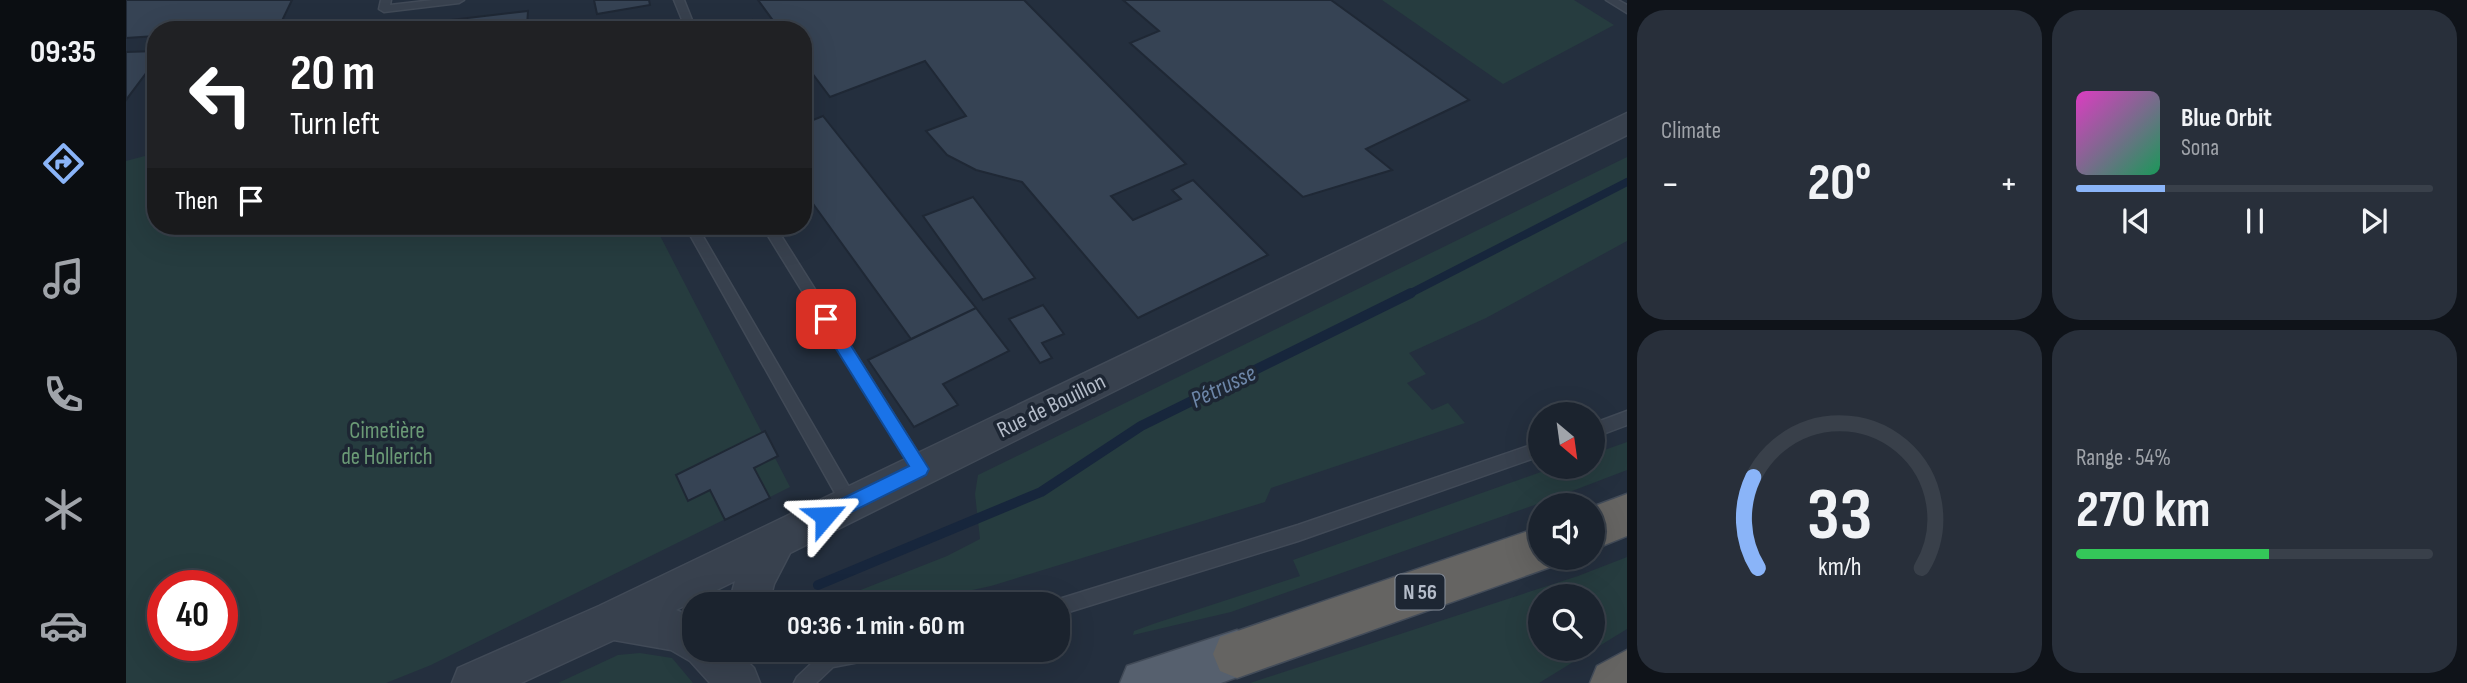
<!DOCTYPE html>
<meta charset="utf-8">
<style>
body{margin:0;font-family:"Sofia Sans Condensed",sans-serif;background:#282f3a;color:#f1f3f6;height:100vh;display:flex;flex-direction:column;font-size:26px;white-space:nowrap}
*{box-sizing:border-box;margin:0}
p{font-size:23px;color:#a0a4aa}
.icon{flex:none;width:38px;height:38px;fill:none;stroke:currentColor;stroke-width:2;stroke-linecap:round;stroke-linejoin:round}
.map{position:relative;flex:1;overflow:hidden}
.details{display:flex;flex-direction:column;gap:10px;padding:10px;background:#0f1319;width:840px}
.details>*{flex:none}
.banner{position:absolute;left:21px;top:21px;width:665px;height:214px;border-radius:28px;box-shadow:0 7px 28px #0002,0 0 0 2px #39404a;background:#202124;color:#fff;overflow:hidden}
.needle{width:46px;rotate:151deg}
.tools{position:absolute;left:1402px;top:402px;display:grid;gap:14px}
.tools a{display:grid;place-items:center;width:77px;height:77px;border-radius:50%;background:#1b232e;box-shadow:0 7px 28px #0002,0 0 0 2px #39404a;font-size:35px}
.speed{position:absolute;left:21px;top:570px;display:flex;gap:14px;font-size:35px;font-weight:700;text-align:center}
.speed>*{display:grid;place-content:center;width:91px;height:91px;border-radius:50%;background:#1b232e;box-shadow:0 7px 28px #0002,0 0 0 2px #39404a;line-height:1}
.speed .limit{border:10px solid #d22;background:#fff;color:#111}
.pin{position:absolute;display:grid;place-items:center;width:60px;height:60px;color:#fff;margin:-30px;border-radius:14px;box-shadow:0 4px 10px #0006}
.me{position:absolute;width:77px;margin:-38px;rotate:64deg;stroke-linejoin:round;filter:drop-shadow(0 0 5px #0008)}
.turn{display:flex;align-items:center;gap:24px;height:147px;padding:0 28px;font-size:32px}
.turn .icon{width:91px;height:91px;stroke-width:2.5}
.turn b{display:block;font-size:49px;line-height:60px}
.then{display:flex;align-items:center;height:66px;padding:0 28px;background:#0003;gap:14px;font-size:26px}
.big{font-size:52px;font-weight:700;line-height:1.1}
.details .tile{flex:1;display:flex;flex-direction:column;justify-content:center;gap:10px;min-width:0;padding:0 24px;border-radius:28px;background:#282f3a}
.details .dial{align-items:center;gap:0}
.dial svg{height:182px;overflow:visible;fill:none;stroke:#39404a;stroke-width:7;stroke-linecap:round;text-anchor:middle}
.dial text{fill:#f1f3f6;stroke:none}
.song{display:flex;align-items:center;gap:21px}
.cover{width:84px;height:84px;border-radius:10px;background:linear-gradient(135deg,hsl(310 70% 55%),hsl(150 70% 35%))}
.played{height:7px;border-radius:4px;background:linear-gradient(90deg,#8ab4f8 25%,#39404a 25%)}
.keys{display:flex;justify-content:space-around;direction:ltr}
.heat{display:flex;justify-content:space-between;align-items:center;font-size:38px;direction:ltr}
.charge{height:10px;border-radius:5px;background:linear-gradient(90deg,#34c759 54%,#39404a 0)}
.details .tiles{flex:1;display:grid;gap:10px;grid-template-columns:repeat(2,1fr)}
.trip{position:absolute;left:556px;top:592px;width:388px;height:70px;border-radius:28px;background:#1b232e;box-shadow:0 7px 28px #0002,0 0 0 2px #39404a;font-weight:700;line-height:70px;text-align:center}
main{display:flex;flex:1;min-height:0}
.tabs{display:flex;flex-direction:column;width:126px;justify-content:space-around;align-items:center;background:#0b0e12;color:#a0a4aa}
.tabs .icon{width:49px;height:49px}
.tabs .on{color:#8ab4f8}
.tabs b{font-size:32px;color:#f1f3f6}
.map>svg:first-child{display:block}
.green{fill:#263c3f;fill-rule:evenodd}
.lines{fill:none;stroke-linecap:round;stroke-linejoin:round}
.stream-far1{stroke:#17263c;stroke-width:8}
.stream{stroke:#17263c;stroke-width:10}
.building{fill:#364354;stroke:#1f2835;stroke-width:2}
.service-casing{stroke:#414a57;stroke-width:3}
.tertiary-casing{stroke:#414a57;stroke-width:3}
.primary-casing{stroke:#414a57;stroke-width:3}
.trunk-casing{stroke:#434c59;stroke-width:3}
.service{fill:#38414e;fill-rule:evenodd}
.tertiary{fill:#38414e;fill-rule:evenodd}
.primary{fill:#56606e;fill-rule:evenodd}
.trunk{fill:#656462;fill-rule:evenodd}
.route{fill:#1a73e8;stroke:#114b97;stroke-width:2}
.labels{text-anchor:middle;stroke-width:7;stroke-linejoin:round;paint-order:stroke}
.shield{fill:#1d2633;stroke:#878f9c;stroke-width:2}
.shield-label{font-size:21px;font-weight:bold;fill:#b4bcc9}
.street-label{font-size:23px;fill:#b4bcc9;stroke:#1d2633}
.park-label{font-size:23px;fill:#6b9a76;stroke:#1d2633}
.water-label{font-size:24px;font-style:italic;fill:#6d86a8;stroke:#1d2633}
</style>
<main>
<nav class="tabs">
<b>09:35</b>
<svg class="icon on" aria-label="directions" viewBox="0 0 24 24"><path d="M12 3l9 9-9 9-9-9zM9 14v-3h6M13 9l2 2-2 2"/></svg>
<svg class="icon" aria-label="music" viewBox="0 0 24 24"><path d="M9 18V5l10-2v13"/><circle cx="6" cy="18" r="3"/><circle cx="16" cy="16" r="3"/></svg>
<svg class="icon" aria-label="phone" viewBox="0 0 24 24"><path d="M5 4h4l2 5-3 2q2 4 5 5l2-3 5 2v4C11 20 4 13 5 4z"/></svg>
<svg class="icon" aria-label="climate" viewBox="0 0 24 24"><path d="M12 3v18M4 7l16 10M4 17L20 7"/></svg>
<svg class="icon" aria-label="car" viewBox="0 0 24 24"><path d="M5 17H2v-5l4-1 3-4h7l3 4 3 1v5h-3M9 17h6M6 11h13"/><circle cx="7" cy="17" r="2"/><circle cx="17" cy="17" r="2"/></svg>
</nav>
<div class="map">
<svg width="1501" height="683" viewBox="0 0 1501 683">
<rect width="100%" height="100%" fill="#242f3e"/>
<path class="green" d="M1256,0h192l40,25 -111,59z
M30,153v73h499l135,261 -359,178 -45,18h-260v-522zM37,586h59v60h-59z
M1501,157v84l-141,77 -77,35 17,21 -19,9 25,27 16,-7 17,20 -194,65 -6,14 -274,84 -83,18h-83l122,-48 33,-17 -5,-45 3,-19z
M1501,442v28l-81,31 -315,111 -98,23 1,-4 19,-7 147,-48 -7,-16 262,-93h37l1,-13z
M1501,557v72l-88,54h-289l328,-107zM1414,597h52v52h-52z
M514,653l32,5 21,25h-135l60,-28z"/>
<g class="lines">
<path class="stream-far1" d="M1281,295l220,-113"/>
<path class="stream" d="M692,585l223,-93 100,-66 270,-133"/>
</g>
<path class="building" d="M0,0h166l-13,27 -123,3v6l-30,2z
M468,0h55l1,5 -53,9z
M632,0h266l162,164 -75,32 22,24 48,-21 -9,-9 21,-10 75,75 -130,63 -116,-136 -46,-12 -29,-15 -21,-24 40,-15 -41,-55 -95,36 -27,-36v-31h-23z
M997,0h208l138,100 -103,49 26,21 -89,27 -173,-154 29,-12z
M402,11l-1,15 -33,4h-128z
M626,20l6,10 -52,-2 17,-6 5,6z
M30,51v13h-3l-27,36v-48z
M697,116l153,192 -65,31 -108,-149v-66z
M847,197l62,81 -52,22 -60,-84z
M917,305l21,29 -22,9 10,15 -12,5 -31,-44z
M850,308l33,43 -66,33 15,21 -44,22 -46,-67z
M639,431l13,25 -24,12 16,30 -45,22 -15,-30 -22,11 -12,-26z"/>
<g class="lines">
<g class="service-casing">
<path id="service" d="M255,0h10l-1,5 43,-5h31l-5,3 -75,9 -5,-3z
M548,0h10l12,30h-14l3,-3z
M1480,0h12l9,5v8z
M559,226h12l159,273 2,5 -2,5 -6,2 -6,-2z
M636,226h13l150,238 3,5 -3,5 -5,2 -5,-2z
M1501,411v14l-35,13v-14z
M1414,442v14l-242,85 -239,74v-11h-7l7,-5 239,-74z
M673,649h90l-3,6 -6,3 -47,9 -17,16h-22l3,-6 17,-16 -12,-6z"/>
</g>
<g class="tertiary-casing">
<path id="tertiary" d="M1501,113v22l-837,418 -16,31 -5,20h-40l6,-23 -59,29 19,8v31h40l19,19 6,15h-50l-20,-22 -19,-11 -57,-10 -93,43h-69l6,-15 141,-62z"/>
</g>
<g class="primary-casing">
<path id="primary" d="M1111,630l17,7 7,17 -7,17 -33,12h-101l7,-17z"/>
</g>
<g class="trunk-casing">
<path id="trunk" d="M1501,494v42l-35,14v-43z
M1414,527v31h19l-3,7 -319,113 -17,-7 -7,-17 7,-17z
M1501,650v33h-37l7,-17z"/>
</g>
<use href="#service" class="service"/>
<use href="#tertiary" class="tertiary"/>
<use href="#primary" class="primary"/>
<use href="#trunk" class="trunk"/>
</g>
<path class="route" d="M700,312l5,2 98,155 -3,6 -101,50 -6,-3 -3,-6 3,-6 90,-44 -89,-143 -2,-4 2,-5z"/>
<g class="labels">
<rect class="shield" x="1269.5" y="574.5" width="49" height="35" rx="5"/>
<g class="shield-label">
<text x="1294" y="599">N 56</text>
</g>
<g class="street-label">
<text transform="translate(925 405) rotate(-26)" y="8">Rue de Bouillon</text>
</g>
<g class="park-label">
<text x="261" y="438">Cimetière<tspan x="261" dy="26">de Hollerich</tspan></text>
</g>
<g class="water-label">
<text transform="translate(1097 386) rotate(-26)" y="8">Pétrusse</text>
</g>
</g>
</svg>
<div class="tools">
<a><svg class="needle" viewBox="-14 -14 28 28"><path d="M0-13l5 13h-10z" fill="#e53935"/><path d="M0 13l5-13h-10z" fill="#a0a4aa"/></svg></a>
<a><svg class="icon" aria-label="sound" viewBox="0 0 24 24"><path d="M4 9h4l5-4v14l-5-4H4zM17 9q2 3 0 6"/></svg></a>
<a><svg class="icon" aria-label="search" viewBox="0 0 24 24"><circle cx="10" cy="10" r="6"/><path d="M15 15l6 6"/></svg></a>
</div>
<div class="speed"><div class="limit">40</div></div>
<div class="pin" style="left:700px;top:319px;background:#d93025"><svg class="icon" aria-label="arrive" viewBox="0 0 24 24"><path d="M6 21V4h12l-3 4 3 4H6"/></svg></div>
<svg class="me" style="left:699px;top:516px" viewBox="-20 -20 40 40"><path d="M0-17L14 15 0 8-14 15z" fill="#1a73e8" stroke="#fff" stroke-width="4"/></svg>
<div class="trip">09:36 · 1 min · 60 m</div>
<div class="banner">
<div class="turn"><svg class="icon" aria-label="left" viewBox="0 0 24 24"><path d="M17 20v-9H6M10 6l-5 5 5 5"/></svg><div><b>20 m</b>Turn left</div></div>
<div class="then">Then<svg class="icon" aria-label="arrive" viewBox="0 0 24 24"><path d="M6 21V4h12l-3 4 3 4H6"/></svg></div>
</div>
</div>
<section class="details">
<div class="tiles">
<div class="tile"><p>Climate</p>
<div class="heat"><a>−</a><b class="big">20°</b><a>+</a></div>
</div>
<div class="tile">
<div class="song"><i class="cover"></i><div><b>Blue Orbit</b><p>Sona</p></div></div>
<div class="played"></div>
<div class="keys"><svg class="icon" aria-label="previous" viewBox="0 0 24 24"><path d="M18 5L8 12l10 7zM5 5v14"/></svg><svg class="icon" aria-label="pause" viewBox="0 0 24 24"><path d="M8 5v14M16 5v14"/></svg><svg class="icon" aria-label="next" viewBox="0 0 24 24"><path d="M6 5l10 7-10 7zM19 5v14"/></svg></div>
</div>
<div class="tile dial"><svg viewBox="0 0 100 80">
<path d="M14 69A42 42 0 1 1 86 69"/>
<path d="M14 69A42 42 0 0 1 12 29" stroke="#8ab4f8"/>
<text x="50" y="56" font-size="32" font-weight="700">33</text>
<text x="50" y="72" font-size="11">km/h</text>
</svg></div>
<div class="tile"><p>Range · 54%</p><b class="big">270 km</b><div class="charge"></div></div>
</div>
</section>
</main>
